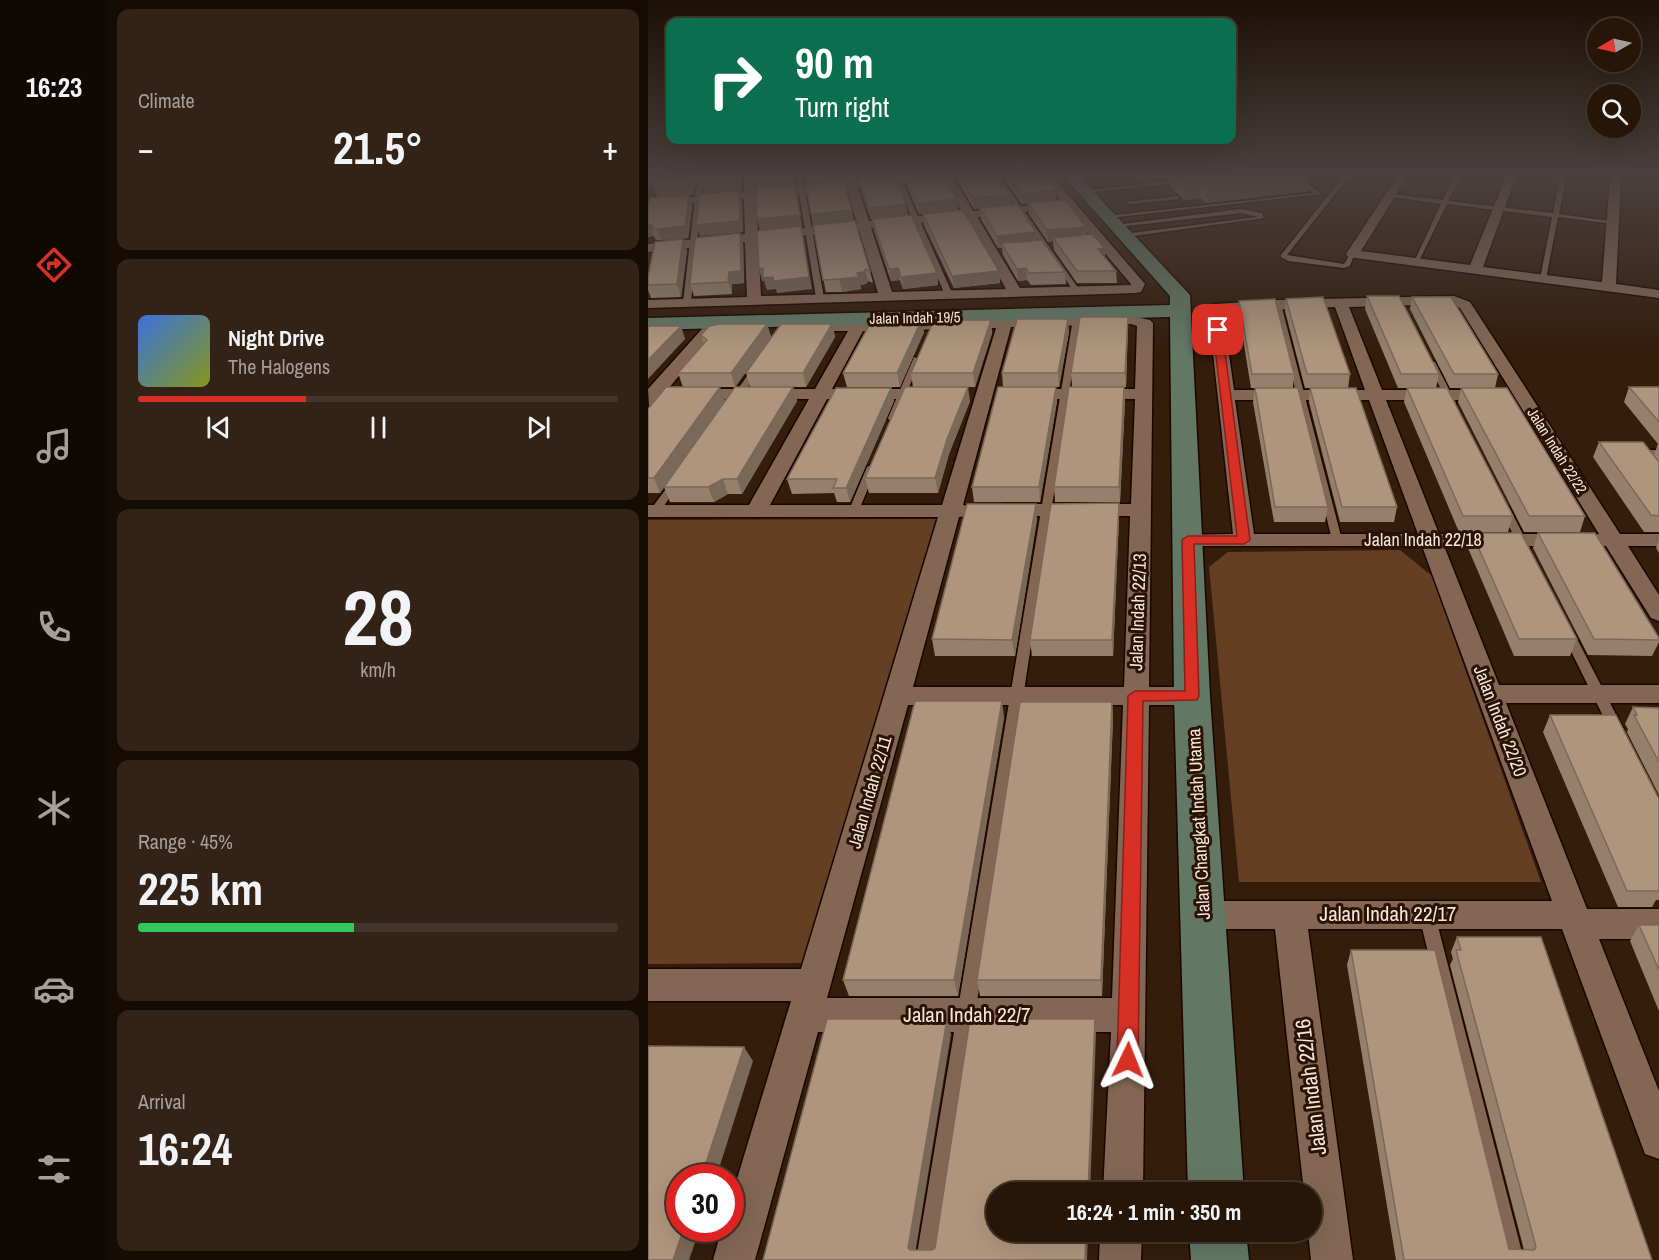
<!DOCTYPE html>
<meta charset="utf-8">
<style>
body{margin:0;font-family:"Archivo Narrow",sans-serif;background:#332316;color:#f1f3f6;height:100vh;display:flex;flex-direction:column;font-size:22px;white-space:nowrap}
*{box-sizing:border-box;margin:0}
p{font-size:20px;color:#a49f9c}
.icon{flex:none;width:33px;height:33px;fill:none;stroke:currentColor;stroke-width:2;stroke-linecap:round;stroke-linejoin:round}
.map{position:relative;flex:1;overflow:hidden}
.details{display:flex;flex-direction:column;gap:9px;padding:9px;background:#150c04;width:540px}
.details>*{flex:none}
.guide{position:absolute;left:18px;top:18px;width:570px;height:126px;border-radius:12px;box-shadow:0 6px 24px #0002,0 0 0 2px #433529;background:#0b6e4f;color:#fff;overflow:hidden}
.needle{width:39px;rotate:261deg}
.tools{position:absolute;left:939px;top:18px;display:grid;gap:12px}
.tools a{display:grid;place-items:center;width:54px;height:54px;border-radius:50%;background:#271608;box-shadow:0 6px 24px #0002,0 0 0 2px #433529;font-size:30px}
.speed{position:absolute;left:18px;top:1164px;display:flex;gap:12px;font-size:30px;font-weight:700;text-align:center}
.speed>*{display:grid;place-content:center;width:78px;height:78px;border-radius:50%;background:#271608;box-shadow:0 6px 24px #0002,0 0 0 2px #433529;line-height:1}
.speed .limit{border:9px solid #d22;background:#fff;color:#111}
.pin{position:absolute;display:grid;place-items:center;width:51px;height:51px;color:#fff;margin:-26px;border-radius:12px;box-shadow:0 3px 9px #0006}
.me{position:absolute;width:66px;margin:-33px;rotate:2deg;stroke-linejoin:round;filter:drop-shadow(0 0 4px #0008)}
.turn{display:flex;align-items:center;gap:21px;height:126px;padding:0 30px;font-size:27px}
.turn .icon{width:78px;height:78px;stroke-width:2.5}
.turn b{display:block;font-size:42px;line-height:51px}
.big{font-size:45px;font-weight:800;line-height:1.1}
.details .card{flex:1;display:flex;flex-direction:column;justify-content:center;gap:9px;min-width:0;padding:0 21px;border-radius:12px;background:#332316}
.details .dial{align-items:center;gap:0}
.dial b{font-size:78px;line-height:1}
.song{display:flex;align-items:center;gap:18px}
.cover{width:72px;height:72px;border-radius:9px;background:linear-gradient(135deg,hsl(220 70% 55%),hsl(70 70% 35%))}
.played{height:6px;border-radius:3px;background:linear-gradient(90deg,#d93025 35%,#433529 35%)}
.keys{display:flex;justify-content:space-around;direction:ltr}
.heat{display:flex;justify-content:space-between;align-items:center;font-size:33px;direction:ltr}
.charge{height:9px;border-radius:4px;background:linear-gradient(90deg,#34c759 45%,#433529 0)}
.trip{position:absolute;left:338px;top:1182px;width:336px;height:60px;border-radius:30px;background:#271608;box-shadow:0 6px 24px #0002,0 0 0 2px #433529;font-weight:800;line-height:60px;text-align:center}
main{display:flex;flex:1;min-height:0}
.tabs{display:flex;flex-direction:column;width:108px;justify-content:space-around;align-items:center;background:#100903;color:#a49f9c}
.tabs .icon{width:42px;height:42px}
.tabs .active{color:#d93025}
.tabs b{font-size:27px;color:#f1f3f6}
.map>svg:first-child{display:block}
.green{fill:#653f23}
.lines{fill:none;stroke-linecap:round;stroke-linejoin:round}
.lane-casing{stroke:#1b0600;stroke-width:3}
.street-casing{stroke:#1b0600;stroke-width:3}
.secondary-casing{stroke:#1b0600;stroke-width:3}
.lane{fill:#836754;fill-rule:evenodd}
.street{fill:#836754;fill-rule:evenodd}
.secondary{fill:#627865;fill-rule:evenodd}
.wall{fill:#96806c}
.shaded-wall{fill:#7a6858}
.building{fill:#af957d;stroke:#7a6858;stroke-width:1.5}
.route{fill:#d93025;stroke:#8d1f18;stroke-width:1.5}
.labels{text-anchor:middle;stroke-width:6;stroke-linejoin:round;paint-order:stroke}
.far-street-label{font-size:15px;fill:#f5e5da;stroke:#2a1303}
.street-label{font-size:18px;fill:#f5e5da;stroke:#2a1303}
.near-street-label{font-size:21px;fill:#f5e5da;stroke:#2a1303}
</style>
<main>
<nav class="tabs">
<b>16:23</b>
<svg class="icon active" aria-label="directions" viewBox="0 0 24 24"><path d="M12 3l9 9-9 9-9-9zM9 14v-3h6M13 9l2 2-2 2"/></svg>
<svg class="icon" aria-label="music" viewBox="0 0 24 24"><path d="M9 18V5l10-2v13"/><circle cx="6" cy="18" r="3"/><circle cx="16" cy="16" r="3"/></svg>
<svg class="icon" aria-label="phone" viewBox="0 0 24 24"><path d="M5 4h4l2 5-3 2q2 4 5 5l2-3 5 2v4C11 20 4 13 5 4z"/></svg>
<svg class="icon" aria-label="climate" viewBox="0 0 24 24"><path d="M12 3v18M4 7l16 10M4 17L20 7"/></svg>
<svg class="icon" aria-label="car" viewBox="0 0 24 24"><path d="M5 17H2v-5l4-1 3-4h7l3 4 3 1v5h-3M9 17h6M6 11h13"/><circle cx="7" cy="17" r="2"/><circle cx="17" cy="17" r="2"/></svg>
<svg class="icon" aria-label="filters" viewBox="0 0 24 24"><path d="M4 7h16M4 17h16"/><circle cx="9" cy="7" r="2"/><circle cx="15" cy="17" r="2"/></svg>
</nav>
<section class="details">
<div class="card"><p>Climate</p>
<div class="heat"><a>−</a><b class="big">21.5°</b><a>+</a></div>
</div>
<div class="card">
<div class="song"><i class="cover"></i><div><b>Night Drive</b><p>The Halogens</p></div></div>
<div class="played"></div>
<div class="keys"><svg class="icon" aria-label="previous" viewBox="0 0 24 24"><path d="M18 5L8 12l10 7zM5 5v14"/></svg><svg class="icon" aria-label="pause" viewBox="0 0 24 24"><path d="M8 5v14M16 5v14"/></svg><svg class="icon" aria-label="next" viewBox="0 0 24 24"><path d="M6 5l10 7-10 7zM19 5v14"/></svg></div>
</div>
<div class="card dial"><b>28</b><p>km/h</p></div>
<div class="card"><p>Range · 45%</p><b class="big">225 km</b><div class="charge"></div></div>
<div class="card"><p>Arrival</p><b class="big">16:24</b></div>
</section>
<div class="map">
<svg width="1011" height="1260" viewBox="0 0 1011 1260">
<rect width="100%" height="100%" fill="#341d0b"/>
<path class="green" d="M288,519l-129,444 -159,1v-444z
M752,550l32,26 109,306h-302l-30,-315 19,-15z"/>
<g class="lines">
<g class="lane-casing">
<path id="lane" d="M50,174h6l-13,128 -4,2 -4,-2z
M148,174h6l22,124 -4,2 -4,-2z
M245,174h6l54,121 -1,2 -7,-2z
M344,174h6l83,118 -2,1h-4z
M640,174h6l28,20 -213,24 -3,-2 208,-23z
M697,174h6l-64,81 57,9 7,-11h4l-5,13 -6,2 -56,-7 -7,-4v-2z
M808,174h6l-14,27 105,12 8,-39h6l-8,40 57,8 -3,2 -55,-7 -12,62 -3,2 -3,-2 12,-62 -105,-13 -29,59 -5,1 28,-60 -54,-8 3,-2 53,6z
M537,179l2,3 -101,11 -3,-2z
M530,196l2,3 -51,5 -3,-2z
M593,209l21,4 2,5 -138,19 -3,-2 1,-1 134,-17 -17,-4 -123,14 -3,-2z
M626,302l7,2 61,236 -1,2 -4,1 -5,-3z
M425,319l7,2 -142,939h-22z
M266,357l7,2 -25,59 -4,3 -3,-1 -1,-2z
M780,360l7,2 21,41 -1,2 -7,-2 -21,-41z
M106,366l7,2 -24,34h-6l-1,-2z
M993,450h18v6h-11l11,14v9l-3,-1 -20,-25z
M224,464l5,3 -18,43 -5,3 -4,-1 -1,-2 18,-43z
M29,477l5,3 -23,33h-8l-1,-2 1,-2 23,-31z
M856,504l5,3 21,41 -1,2 -4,1 -5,-3 -21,-41z
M920,629l6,4 50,97 -2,4h-10l-2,-4 -48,-97z
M779,908l6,2 2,5 89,345h-22l-83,-345 2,-5z"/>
</g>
<g class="street-casing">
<path id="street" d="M0,174h8l-2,12 -6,3z
M96,174h10l1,17 90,-8 -2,-9h10l3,8 85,-8h41l-5,3 -23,2 19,32 89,-9 -23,-28h11l95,110 -4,8 -5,1 -488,15v-8l99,-3 -2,-55 -97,10v-8l97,-10 -1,-35 -96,8v-6l96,-9zM296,180l18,32 -93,9 -11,-33zM199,189l10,34 -99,10 -2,-35zM417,206l66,78v1l-111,3 -43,-71 83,-9zM318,218l40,71 -114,3 -21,-64zM211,230l19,63 -117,3 -3,-56z
M751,174h10l-48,77 109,14 37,-91h10l-34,93 119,15 8,-103 -7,-5h13l5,4 -5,106 43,6v8l-311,-41 -2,-3z
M806,296l16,6 150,232h39v12h-31l31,49v26l-8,-3 -45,-72 -13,-1 -3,-5 3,-5 6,-1 -139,-226 -8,-4 -103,3 33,83h108l6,1 3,4 -3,4 -6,1h-104l53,134h127l8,1 3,5 -3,5 -8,1h-122l55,139h160v18h-153l81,206h72v30h-60l60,152v68l-14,-5 -83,-225h-254l45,331h-42l-3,-28h3v-40h-7l-29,-263h-71l-11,-4 -5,-10 5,-10 11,-4h348l-130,-355h-234l-8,-1 -3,-5 3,-5 53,-1 -25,-226 7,-4 62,-4zM687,307l30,83h-131l-11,-78zM587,400h134l49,134h-164z
M483,316l19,4 3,3 -4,364h43l9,3 4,6 -4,6 -9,3h-43l-6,487h-40l8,-160h-293l-63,228h-42l9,-32h8v-26l61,-201h-143v-32h153l137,-452h-290v-12h101l60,-106h-149l-5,6 -6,1 -1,-17 62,-69 5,-2 8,5 -55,66h147l33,-58h-51l-3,-3 3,-3 5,-2zM483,324l6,2 -2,63h-110l-6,1 -3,4 3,4 6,1h110l-4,105h-127l-7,2 -3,4 3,4 7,2h126l-6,171h-211l46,-170 15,-2 3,-4 -3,-4 -11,-2 48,-178zM348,328l-54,177h-172l57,-106h107l6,-1 3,-4 -3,-4 -6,-1h-102l31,-58zM260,705h215l-11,293h-285z
M452,1232h42l-1,28h-42z"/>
</g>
<g class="secondary-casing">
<path id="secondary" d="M414,174h15l113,121 20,401 34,496h-56l-14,-496 -4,-379 -522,13v-12l522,-13v-9z
M541,1232h57l3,28h-58z"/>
</g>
<use href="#lane" class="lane"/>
<use href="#street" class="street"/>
<use href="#secondary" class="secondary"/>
</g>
<path class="wall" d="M9,174h41l-5,20 -6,1 5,11 -4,32 -27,2h-5l-2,-4 -6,1 10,-40 -4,-9z
M309,174h38l15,21 1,10 25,27 1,8 28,32 1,12 -35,1 -4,-5 -9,1 -15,-26 -1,-7h-4l-17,-29 -1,-11 -6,1 -16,-28z
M352,174h42l14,16v10l-34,4z
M486,174h176l-2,17 -102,12 -6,-5 -16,2 -14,-14v-6h-7l-5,-4 -19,2z
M257,175l53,35 -39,4 -12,-28z
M211,180l49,35 -37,4 -10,-29z
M380,203l58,24 1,7 18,14v9l11,14 1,12h-40l-23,-33 -1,-9 -5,1 -19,-28z
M275,214l76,57 1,12 -46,5 -30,-63z
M224,219l65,54 1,12 -35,4 -3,-9 -9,1 -17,-51z
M165,225l57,46 3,12 -5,-2 -2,3 -6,1 1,4 -19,3h-16z
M95,244l1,39 -12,1v10l-38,2 -4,-12z
M39,250l-6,47 -30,1 -3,-8v-13z
M719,296l72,78 -3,14h-38l-33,-79z
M764,297l86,77 -3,14h-45l-40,-79z
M638,299l64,75 -2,14h-43l-20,-77z
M591,301l55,73 -1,14h-42l-12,-74z
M480,317l-2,70h-54l-1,-14z
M343,320l1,13 -17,54h-62l-2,-14z
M119,324l4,13 -36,50h-52l-5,-14 26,-30 -3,-8z
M184,324l3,13 -29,50h-56l-4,-14z
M276,332l-24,55h-53l-4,-14z
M421,332l-10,55h-56l-1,-14z
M145,387l4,14 -55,93h-14l-14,8h-44l-6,-15z
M408,387l1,14 -17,101h-66l-2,-15z
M476,387l1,14 -5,101h-65l-1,-15z
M981,387h30v145h-15l-51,-75 6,-15 55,13 4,-11 -34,-42z
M243,388l3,13 -44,101h-13l-3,-9 -42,1 -5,-15z
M607,388l73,119 -3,15h-51l-21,-120z
M662,388l87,119 -3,15h-54l-31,-120z
M759,388l106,128 -5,16h-49l-55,-130z
M813,388l124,128 -5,16h-56l-66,-130z
M77,401l-65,92h-12v-84z
M322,401l-21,53 -11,39h-69l-4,-15z
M471,518l-6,138h-81l-2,-16z
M389,519l-22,137h-80l-3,-17z
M824,533l105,106 -7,17h-56l-46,-108z
M890,533l121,105v4l-7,14 -64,-1 -55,-107z
M1011,540v13l-3,-5z
M464,702l1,16 -11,278h-122l-3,-16z
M985,707l26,1v87l-32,-63 1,-3 -3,-5z
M902,715l109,84v101h-3l-4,7h-34l-75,-175z
M356,717l-46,279h-109l-6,-16z
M991,925h20v86l-29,-70z
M809,937l195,323h-256l-49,-295 4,-15 158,299 15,1 -74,-285 3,-6 -2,-7z"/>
<path class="shaded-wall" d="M45,174h5l-5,20 -35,4 -4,-10z
M91,174h3v16l-38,3 -3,-10z
M146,174l2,11 -39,4 -2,-10z
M156,174h37l1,7 -36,3z
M208,174h36v2l-34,4z
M254,174h16l-16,1z
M491,174h19v2l-19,2z
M515,174h7v6h-7z
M640,174h22l-2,17 -102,12v-21z
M553,178l-1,20 -16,2 1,-21z
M147,186l7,40 -42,5 -3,-12z
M408,190v10l-34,4 -1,-10z
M91,191l3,10 1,31 -43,4 -4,-11z
M41,195l3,11 -4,32 -27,2 -4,-11z
M362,195l1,10 -37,4 -1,-11z
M309,199l1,11 -39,4 -1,-11z
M258,204l2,11 -37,4 -2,-11z
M204,210l2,11 -41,4 -2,-11z
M0,225h5l-1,3 2,8 -6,1z
M153,226l11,63 -35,4 -1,-4 -9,1 -3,-9h-2l-3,-12 4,-1 10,9z
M438,227l1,11h-34v3l-5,1 -1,-12z
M388,232l1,11h-36l1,5h-4l-1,-12z
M92,233l3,11 1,39 -12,1v10l-4,-12 1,-10z
M35,239l4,11 -6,47 -4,-13z
M457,248v12l-7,-11z
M250,268l2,12 -9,1 -2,-12z
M378,268l1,12 -9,1 -1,-12z
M217,269l3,12 -2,3 -6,1 1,4 -19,3 -3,-13z
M351,271l1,12 -46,5 -2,-12z
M289,273l1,12 -35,4 -2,-12z
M480,317v12l-2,58 -1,-14z
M274,319l2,13 -24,55 -3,-14z
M420,319l1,13 -10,55 -1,-14z
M343,320l1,13 -17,54 -2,-14z
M119,324l4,13 -36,50 -4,-14z
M184,324l3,13 -29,50 -3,-14z
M33,326l4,13 -37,40v-19z
M72,387l5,14 -65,92 -6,-15z
M145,387l4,14 -55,93 -5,-15z
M320,387l2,14 -21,53 -11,39 -3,-15 12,-39z
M408,387l1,14 -17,101 -1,-15z
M476,387l1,14 -5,101 -1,-15z
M243,388l3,13 -44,101 -4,-14z
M75,479l5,15 -14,8 -6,-15z
M471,503v15l-6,138 -1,-16z
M388,504l1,15 -22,137 -3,-16z
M354,701l2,16 -46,279 -4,-16z
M464,702l1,16 -11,278 -1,-16z
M299,1019l4,15 -37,226 -6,-12z
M447,1019l1,15 -6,158h-2z
M96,1047l9,14 -37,117h-15z
M36,1228h16l-11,32h-16z
M438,1232h2l-1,28h-2z"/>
<path class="building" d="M9,174h36l-3,10 -36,4z
M54,174h37v6l-38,3z
M106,174h39v1l-38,4z
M275,174h19l15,25 -39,4 -13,-28z
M310,174h37l15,21 -37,3z
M358,174h36l14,16 -35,4z
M530,174h110l-82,8 -5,-4 -16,1z
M246,176l12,28 -37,4 -10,-28z
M195,181l9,29 -41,4 -5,-29z
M147,186l5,29 -43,4 -1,-30z
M91,191l1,30 -44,4 4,-31z
M41,195l-4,31 -28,3 -5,-1 1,-3h-5v-18l2,-9z
M417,200l21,27 -39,3 -19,-27z
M369,204l19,28 -39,4 -17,-28z
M315,210l36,61 -47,5 -29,-62z
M263,215l26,58 -36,4 -3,-9 -9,1 -17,-50z
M207,221l15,50 -5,-2 -1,3 -7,1 2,4 -20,2 -16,1 -10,-55z
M153,226l8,51 -35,4 -1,-4 -10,1v-10l-4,1 -2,-38z
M92,233l1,38 -12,1 -1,10 -38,2 5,-46z
M444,234l13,14 -7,1 18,22h-39l-24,-33z
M35,239l-6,45 -29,1v-8l7,-35z
M394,240l23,32 -36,1 -3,-5 -9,1 -16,-26z
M719,296h32l40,78h-38z
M675,297l27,77h-43l-21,-75z
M764,297h39l47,77h-44z
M627,299l19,75h-42l-13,-73z
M432,317h48l-3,56h-54z
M274,319l-25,54h-54l29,-53z
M369,319h51l-10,54h-56z
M286,320h57l-18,53h-62z
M71,324h48l-36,49h-53l29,-33 -6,-5 8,-9z
M133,324h51l-29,49h-57z
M0,326h33l-33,34z
M18,387h54l-66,91h-6v-69z
M87,387h58l-56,92h-14l-15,8h-44z
M257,387h63l-21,52 -12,39h-70z
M350,387h58l-17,100h-67z
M421,387h55l-5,100h-65z
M981,387h30v35z
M188,388h55l-45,100h-13l4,-9h-50z
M607,388h43l30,119h-53z
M662,388h46l41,119h-55z
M759,388h40l66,128h-50z
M813,388h46l78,128h-56z
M951,442h44l16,20v54l-8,-1z
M471,503l-7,137h-82l21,-136z
M319,504h69l-24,136 -80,-1z
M824,533h49l56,106h-58z
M890,533h57l64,105v2l-65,-1z
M267,701h87l-48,279h-111z
M372,702h92l-11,278h-124z
M985,707l26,1v54l-25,-47h3z
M902,715h66l43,84v92h-32z
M991,925h20v45z
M809,937h84l111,323h-248l-53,-310h84l74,299 25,1 2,-3 -80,-297h5z
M179,1019h120l-39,229 2,2h22l3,-2 35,-229h125l-7,173h-92v40h90l-1,28h-322z
M0,1046l96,1 -43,131h-21v50h4l-11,32h-25z"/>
<linearGradient id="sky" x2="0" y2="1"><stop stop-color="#1d1006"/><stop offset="0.5" stop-color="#4a403f"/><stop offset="1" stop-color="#4a403f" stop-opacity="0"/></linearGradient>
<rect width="1011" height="350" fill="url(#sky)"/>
<path class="route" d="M570,327l4,3 28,210 -6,4h-50l5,152 -2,4 -54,1 -5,359 -3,7 -7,3 -8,-3 -3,-7 11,-364 7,-5h50l-3,-151 6,-4h49l-24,-206z"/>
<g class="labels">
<g class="far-street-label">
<text transform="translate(267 318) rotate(-1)" y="5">Jalan Indah 19/5</text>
<text transform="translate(909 451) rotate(58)" y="5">Jalan Indah 22/22</text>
</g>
<g class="street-label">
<text x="775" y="546">Jalan Indah 22/18</text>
<text transform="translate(490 612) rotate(-88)" y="6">Jalan Indah 22/13</text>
<text transform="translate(852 721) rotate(69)" y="6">Jalan Indah 22/20</text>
<text transform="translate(222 792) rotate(-74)" y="6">Jalan Indah 22/11</text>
<text transform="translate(551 824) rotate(-93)" y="6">Jalan Changkat Indah Utama</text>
</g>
<g class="near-street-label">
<text x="740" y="921">Jalan Indah 22/17</text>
<text x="319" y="1022">Jalan Indah 22/7</text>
<text transform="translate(663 1087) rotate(-97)" y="7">Jalan Indah 22/16</text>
</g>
</g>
</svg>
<div class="tools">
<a><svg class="needle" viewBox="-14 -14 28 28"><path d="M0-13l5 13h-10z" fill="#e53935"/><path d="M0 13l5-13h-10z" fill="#a49f9c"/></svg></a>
<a><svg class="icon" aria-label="search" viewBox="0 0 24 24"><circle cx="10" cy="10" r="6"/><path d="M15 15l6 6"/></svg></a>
</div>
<div class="speed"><div class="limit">30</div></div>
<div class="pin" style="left:570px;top:330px;background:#d93025"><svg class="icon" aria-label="arrive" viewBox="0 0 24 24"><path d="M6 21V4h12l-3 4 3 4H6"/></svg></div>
<svg class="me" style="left:480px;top:1060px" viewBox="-20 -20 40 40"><path d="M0-17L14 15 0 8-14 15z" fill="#d93025" stroke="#fff" stroke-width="4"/></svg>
<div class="trip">16:24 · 1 min · 350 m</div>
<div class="guide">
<div class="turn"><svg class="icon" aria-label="right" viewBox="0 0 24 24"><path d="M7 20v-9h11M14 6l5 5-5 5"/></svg><div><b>90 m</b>Turn right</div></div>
</div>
</div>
</main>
